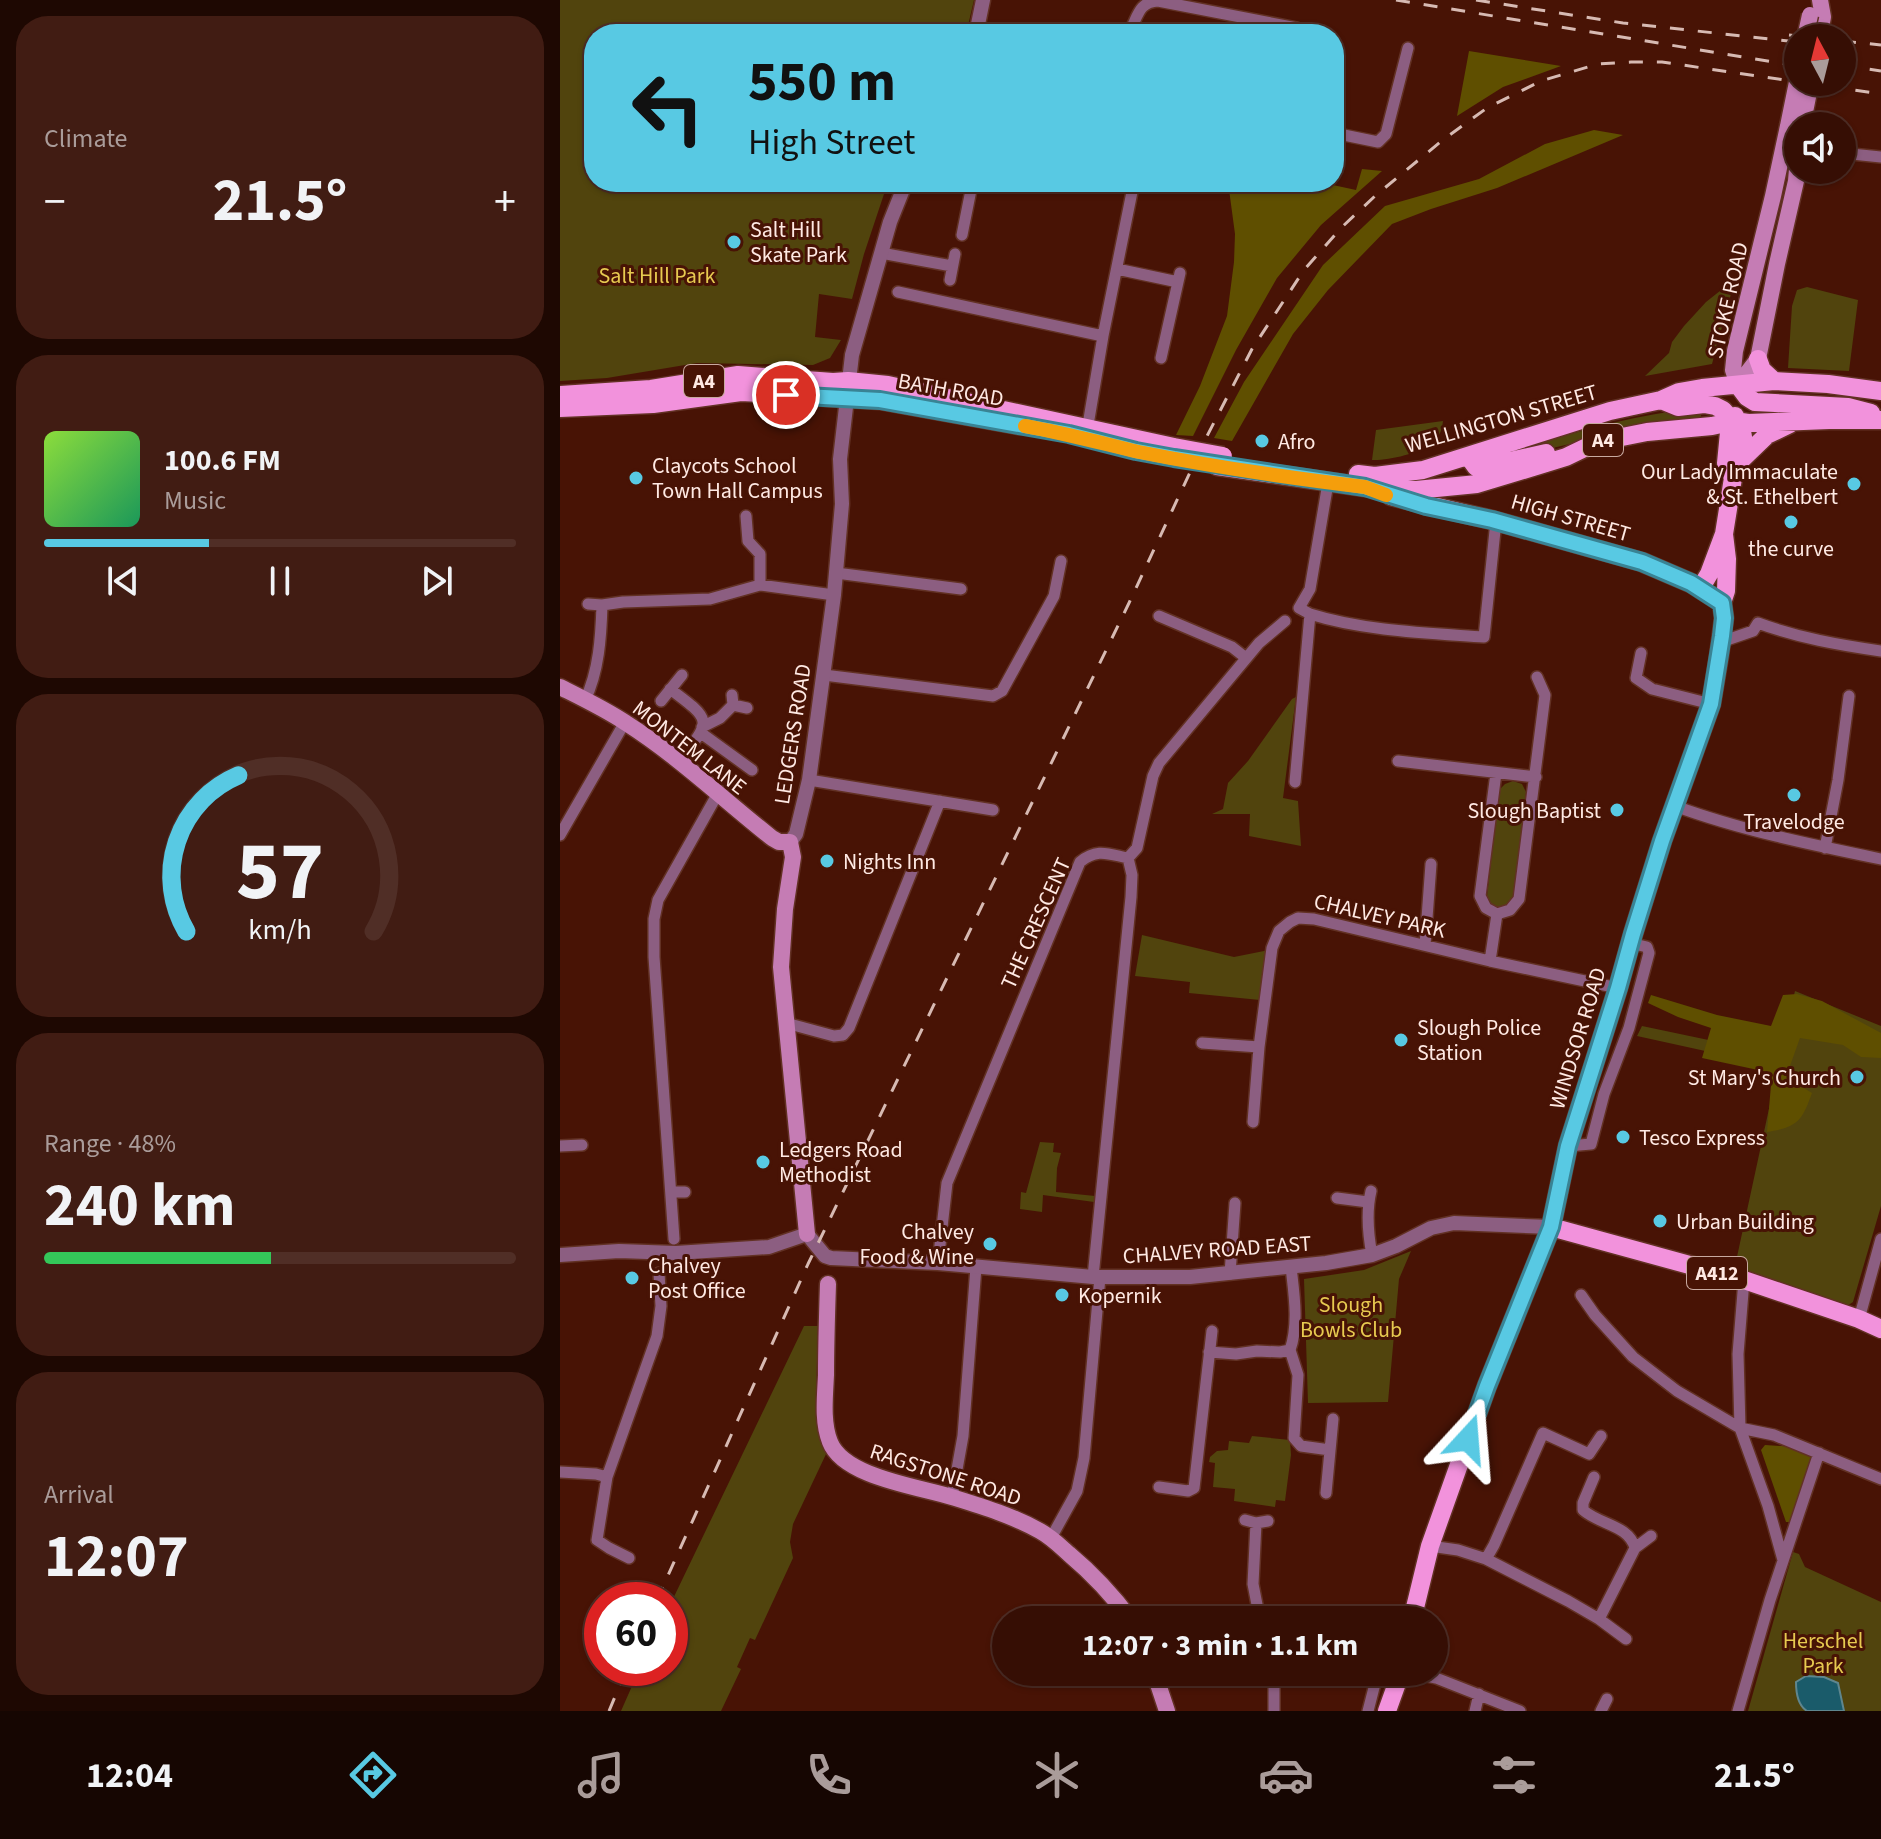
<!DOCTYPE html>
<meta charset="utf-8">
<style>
body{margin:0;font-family:"Source Sans 3",sans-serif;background:#411c13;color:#f1f3f6;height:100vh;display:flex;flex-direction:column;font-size:30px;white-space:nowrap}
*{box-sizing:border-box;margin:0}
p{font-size:26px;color:#aa9c9a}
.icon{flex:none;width:44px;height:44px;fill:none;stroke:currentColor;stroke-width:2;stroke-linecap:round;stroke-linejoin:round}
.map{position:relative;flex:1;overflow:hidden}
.sheet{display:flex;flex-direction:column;gap:16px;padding:16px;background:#1e0802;width:560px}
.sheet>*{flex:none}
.top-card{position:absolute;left:24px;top:24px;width:760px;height:168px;border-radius:32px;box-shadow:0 2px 6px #0004,0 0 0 2px #502e26;background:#58c9e3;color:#111;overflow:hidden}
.needle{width:52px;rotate:353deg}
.fabs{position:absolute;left:1224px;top:24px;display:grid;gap:16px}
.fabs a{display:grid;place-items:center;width:72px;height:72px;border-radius:50%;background:#360e04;box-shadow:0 2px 6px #0004,0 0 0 2px #502e26;font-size:40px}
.speed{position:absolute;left:24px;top:1582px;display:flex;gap:16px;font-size:40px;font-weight:700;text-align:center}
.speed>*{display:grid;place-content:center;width:104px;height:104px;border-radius:50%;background:#360e04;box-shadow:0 2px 6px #0004,0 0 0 2px #502e26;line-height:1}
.speed .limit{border:12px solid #d22;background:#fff;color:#111}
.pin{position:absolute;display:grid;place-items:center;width:68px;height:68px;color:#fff;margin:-34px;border:4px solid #fff;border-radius:50%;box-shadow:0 2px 8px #0007}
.me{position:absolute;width:88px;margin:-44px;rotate:19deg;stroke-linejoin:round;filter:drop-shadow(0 0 6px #0008)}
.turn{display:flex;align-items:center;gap:28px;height:168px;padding:0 32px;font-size:36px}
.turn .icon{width:104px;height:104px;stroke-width:2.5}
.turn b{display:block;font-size:56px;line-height:68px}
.big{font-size:60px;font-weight:700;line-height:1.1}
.sheet .widget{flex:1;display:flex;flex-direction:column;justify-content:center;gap:12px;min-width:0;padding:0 28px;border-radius:32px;background:#411c13}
.sheet .dial{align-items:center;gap:0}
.dial svg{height:208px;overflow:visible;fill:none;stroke:#502e26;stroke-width:7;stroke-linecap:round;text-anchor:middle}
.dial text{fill:#f1f3f6;stroke:none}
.song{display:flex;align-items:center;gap:24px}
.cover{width:96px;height:96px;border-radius:12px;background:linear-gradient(135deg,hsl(90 70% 55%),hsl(150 70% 35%))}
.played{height:8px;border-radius:4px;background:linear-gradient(90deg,#58c9e3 35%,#502e26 35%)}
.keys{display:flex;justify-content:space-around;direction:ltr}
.heat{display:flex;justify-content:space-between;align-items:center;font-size:44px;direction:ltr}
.charge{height:12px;border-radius:6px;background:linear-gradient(90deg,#34c759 48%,#502e26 0)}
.trip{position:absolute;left:432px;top:1606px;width:456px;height:80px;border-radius:40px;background:#360e04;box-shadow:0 2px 6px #0004,0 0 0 2px #502e26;font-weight:700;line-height:80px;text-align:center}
.tabs{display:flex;height:128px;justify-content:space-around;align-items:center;background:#160602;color:#aa9c9a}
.tabs .icon{width:56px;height:56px}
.tabs .active{color:#58c9e3}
.tabs b{font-size:36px;color:#f1f3f6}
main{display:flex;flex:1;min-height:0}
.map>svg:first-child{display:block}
.green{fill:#51440d}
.forest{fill:#5f4f00}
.water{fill:#1a5b6a;stroke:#5f868e;stroke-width:2}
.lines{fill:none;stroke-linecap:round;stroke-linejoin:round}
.minor-casing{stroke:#623124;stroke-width:14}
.tertiary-casing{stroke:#623124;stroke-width:17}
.secondary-casing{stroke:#623124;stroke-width:19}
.primary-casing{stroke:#623124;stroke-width:21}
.minor{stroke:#8c5e81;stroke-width:11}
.tertiary{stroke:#8c5e81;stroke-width:14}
.secondary{stroke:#c57cb4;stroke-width:16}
.primary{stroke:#f292dc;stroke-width:18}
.rail{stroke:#d7bab3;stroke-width:3;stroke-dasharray:14 14;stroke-linecap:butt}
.secondary-bridge-casing{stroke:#623124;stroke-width:19;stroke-linecap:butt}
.primary-bridge-casing{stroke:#623124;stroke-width:21;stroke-linecap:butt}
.secondary-bridge{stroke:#c57cb4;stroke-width:16}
.primary-bridge{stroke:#f292dc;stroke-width:18}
.route-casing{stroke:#398394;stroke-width:20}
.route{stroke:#58c9e3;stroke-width:14}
.slow{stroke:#f59e0b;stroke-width:14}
.poi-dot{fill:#58c9e3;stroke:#481305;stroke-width:3}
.labels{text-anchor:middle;stroke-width:6;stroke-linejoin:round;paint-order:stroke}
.shield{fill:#481305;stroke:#c8a9a0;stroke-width:2}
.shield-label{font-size:20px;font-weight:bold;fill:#ffe9e3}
.poi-label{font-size:22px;fill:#ffe9e3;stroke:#481305;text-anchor:start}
.park-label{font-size:22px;fill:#e7ca50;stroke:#481305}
.street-label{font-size:22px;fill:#ffe9e3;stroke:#481305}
</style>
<main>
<section class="sheet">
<div class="widget"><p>Climate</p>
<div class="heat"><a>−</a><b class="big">21.5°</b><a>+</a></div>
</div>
<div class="widget">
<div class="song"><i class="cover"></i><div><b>100.6 FM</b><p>Music</p></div></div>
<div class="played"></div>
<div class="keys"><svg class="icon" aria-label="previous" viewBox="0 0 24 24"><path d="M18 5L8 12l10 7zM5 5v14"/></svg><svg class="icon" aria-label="pause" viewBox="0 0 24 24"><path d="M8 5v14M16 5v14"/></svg><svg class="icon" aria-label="next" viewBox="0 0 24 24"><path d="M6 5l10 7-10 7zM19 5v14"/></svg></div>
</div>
<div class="widget dial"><svg viewBox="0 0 100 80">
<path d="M14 69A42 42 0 1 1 86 69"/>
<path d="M14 69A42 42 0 0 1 34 9" stroke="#58c9e3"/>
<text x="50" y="56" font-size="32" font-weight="700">57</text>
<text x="50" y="72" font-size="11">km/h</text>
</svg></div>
<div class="widget"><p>Range · 48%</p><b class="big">240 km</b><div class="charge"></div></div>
<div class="widget"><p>Arrival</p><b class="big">12:07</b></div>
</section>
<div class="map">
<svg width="1321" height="1711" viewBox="0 0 1321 1711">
<rect width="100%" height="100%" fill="#481305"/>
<path class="green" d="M0,0h414l-8,34h-372v148h294l-24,72 -12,45 -33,-5 -4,43 26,3 -11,18 -17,7 -116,-2 -90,15 -47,3z
M1175,279l-23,85 -67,12 24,-23 3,-11 12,-16 22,-24z
M1247,287l51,13 -9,71 -61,-3 4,-62 5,-16z
M1141,408v13l-118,20 -78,18 -1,-5c65,-20 129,-40 197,-46z
M883,421c-1,9 -4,18 -12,24 -12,8 -44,16 -59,15l4,-30z
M736,697l-13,101 15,3 3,45 -52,-10 1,-22h-38l11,-5 5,-26 20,-22 44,-62z
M953,781l9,3 4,8 -12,105 -8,8 -9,3 -6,-4 -4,-8 12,-106 6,-6z
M582,935l92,22 35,-7 -9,50 -71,-7 1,-11 -55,-6z
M1235,991l86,35v180l-28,96 -6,4 -112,-40 43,-199 -141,-31 5,-10 76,16 66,-7z
M480,1142l14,1 -1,9 8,1 -4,15 -1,24 39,4 -1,6 -51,-7 -1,17 -22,-3 1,-17 5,1z
M851,1251l-12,28 -11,123 -80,1 -4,-124 60,-9z
M244,1326h14c0,40 -7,90 9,126l-34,72 -3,18 3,16 -38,82 -5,-2 -13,29 4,2 -20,42h-100l19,-43h30v-63z
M692,1436l38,4 1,15 -6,46 -9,-1 -1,7 -41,-6 1,-12 -22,-2 2,-24 -6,-1 1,-5 7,-6 11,-1 1,-9 20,2z
M1233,1552l6,2 6,13 76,35v109h-133z"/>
<path class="forest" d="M909,51l92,15 -58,21 -46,29z
M1034,130l29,5 -126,53 -66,21 -39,15 -64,66 -35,44 -61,107 -18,-3 30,-56 79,-117 62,-59 94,-27 66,-35z
M802,169l20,2 -61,54 -44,53 -41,72 -43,86 -17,-1 24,-49 27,-70 7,-54 1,-28 -7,-52h91l37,8z
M1237,994l25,7 59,32v25l-20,-1 -18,-12 -43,-7 -14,39 26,16c-10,28 -14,34 -45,39l5,-59 -70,-15 9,-30 -33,-11 -30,-14 3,-8 66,20 54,11 12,-31z
M1205,1445l46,3 1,8 -22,66h-4l-25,-72z"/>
<path class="water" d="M1246,1676l18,1 14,6 6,28h-37c-10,-6 -11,-19 -11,-29z"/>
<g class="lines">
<g class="minor-casing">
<path id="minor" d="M568,34c10,-15 9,-32 30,-33l139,27 3,6
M1227,132l11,14
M774,133l44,9 8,-8 22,-86
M1282,153l39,4
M402,235l9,-45 5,-8
M321,253l71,13
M557,269l61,13
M390,280l5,-26
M338,292l205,44
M601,358l19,-85
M529,419l14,-83 31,-154
M186,516l2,25 12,13v31
M276,573l125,16
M28,604l14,1
M750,614c54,17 118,19 174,23l12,-116
M599,616l73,31 14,11
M1161,642l32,-11 5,-8c41,15 81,22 123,28
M1081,653l-5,25 16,11 59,15
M264,675l169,21 9,-5 52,-95 7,-35
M110,689c43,32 42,31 9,72
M172,695l1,10 14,3
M25,700c14,-29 16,-63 17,-95l21,-3 87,-3 50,-14 74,10
M101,701l21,-26
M142,727l18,-9 13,-13
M141,733l51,37
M838,761l138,16
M936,773l-16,123 6,12 11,6 13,-4 9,-11 26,-204 -8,-18
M249,780l184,30
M735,782l15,-168 -11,-6 11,-19 18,-106
M1115,806c65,24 138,39 206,53
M0,835l65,-113
M1265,848l13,-68 11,-84
M568,858l9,-10 16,-72 6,-13 100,-120 26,-22
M865,945l6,-81
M930,961l7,-47
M226,1023l48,13 9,-1 6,-7 91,-227
M642,1043l57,4
M693,1122l6,-75 13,-99 7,-17 11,-9 8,-4 16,1 176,42 128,27
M0,1146l22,-1
M1008,1146l23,-2 13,-50 25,-66 20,-75 -2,-6 -17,-4
M811,1191c-5,21 -3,43 1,64
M112,1192h13
M777,1198l31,4
M114,1239l-20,-282v-38l4,-19 59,-105
M378,1263l9,-80 133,-321c17,-14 28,-8 48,-4
M670,1274l5,-71
M533,1277l38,-380 1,-22 -4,-17
M1184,1280l-6,74 2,74 28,78 15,54
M1021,1295l14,20 38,42 44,34 63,37 34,7 107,44
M1299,1319l22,-80
M730,1350l8,25 -4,63 7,8 29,4
M649,1352l27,2 21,-3 23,1 10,-2c9,-26 4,-56 1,-83
M0,1472l36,2 11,3
M1034,1477l-11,26v7c17,15 46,15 52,38
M599,1487l29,4 6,-3 18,-157
M766,1493l7,-74
M392,1497l11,-61 13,-169
M685,1520l11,3 12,-2
M696,1523l-3,61 7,36
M491,1538l26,-47 7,-33 16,-181
M870,1546l28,4 28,9 82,42 31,18 27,20
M69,1558l-20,-10 -12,-8 10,-63 50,-141 4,-30 -2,-33
M926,1559l8,-14 49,-112 46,21 12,-18
M1039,1619l36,-71 16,-12
M847,1672l29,6 84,33
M714,1711v-39
M808,1711l10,-39
M915,1711l4,-17
M1041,1711l6,-12
M1178,1711l32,-111 49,-147"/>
</g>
<g class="tertiary-casing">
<path id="tertiary" d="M416,34l7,-34
M230,842l6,-8 13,-54 25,-185 8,-91 -2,-45 12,-104 38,-133 16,-40
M0,1255l59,-4 57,2 93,-6 38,-13 18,22 6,2
M271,1258l107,5 155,14h97l136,-14 46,-8 24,-9 35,-18 23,-5 97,4"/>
</g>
<g class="secondary-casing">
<path id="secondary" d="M1259,38l4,-21 -3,-17
M1228,126l-15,70 -38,155 -2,19 5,15 20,-26 19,-95 19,-83 2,-23
M0,687c22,11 45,22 66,36 52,33 98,77 146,115l7,4h11l3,15 -8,52 -4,58 26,267
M268,1284c-1,30 -2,61 -2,91 -1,22 -4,47 4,67 14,36 92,45 125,56 29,9 58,18 85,33 11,6 19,14 29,23 25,21 42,39 62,66
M594,1672l13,39"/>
</g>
<g class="primary-casing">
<path id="primary" d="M1198,359l4,11 12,11
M1178,385l9,12 8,5 93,5 23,6
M0,395l91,-6 87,-14 95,7 15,-1 40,4 286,62
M1101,400l17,7 26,-3 11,2 8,4 19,21 1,6 -6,32 -4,9 -9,56 -15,40 -9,15
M0,408l93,-4 88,-12 139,8 138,25
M908,456l8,11h7l63,-14
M1179,462l28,-27 23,-11
M657,466l148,21 51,3 61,-6 89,-27 31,-15 50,-10 65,-6 23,-5 13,2 81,-3h52
M798,474l17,2 48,-6 187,-59 51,-11 18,-8 23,-4 72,-7 54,3 53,7
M1173,478l-7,-15 3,-31 6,-16
M831,496l101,24 150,42 49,21 31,20
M991,1227l193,53 115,39 22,10
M852,1620l18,-74 57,-160 64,-159 17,-81 50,-158 15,-54 29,-93 49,-137 8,-48 5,-38 -2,-15 4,-12 1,-32 -3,-25
M827,1711l14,-39"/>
</g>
<use href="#minor" class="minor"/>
<use href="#tertiary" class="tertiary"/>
<use href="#secondary" class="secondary"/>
<use href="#primary" class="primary"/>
<path class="rail" d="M836,0l402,66
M916,0l147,23 175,19
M1229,35l28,3
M1282,41l39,4
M1282,65l39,6
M1240,82l81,12
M97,1600l151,-336 321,-661 77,-165 46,-89 52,-79 38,-43 33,-31 69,-57 43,-31 54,-27 57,-17 33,-2h31l136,20
M49,1711l18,-43"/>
<g class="secondary-bridge-casing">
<path id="secondary-bridge" d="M1245,38l5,-23
M1243,122l8,-40
M1228,126l10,-49"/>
</g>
<g class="primary-bridge-casing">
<path id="primary-bridge" d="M614,447l49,9"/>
</g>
<use href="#secondary-bridge" class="secondary-bridge"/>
<use href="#primary-bridge" class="primary-bridge"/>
</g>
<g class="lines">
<g class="route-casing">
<path id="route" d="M226,395l94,5 189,34 67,17 38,7 191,29 61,19 66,14 150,42 49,21 31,20 2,15 -2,18 -11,68 -49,137 -29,93 -15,54 -50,158 -17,81 -64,159 -19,53"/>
</g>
<use href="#route" class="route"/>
<path class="slow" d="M465,426c39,7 76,17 114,26 75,15 151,26 226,35l21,8"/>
</g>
<g class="poi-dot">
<circle cx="174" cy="242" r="8"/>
<circle cx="702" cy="441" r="8"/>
<circle cx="76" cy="478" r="8"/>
<circle cx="1294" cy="484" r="8"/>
<circle cx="1231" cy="522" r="8"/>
<circle cx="1234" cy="795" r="8"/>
<circle cx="1057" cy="810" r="8"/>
<circle cx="267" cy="861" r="8"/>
<circle cx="841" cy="1040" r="8"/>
<circle cx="1297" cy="1077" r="8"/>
<circle cx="1063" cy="1137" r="8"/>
<circle cx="203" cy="1162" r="8"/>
<circle cx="1100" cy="1221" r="8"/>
<circle cx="430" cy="1244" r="8"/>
<circle cx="72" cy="1278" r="8"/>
<circle cx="502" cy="1295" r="8"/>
</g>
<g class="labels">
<g class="shield">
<rect x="124" y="365" width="40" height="32" rx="6"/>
<rect x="1023" y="424" width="40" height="32" rx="6"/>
<rect x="1127" y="1257" width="60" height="32" rx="6"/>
</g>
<g class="shield-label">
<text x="144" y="388">A4</text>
<text x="1043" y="447">A4</text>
<text x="1157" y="1280">A412</text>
</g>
<g class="poi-label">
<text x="190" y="237">Salt Hill<tspan x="190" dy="25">Skate Park</tspan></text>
<text x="718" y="449">Afro</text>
<text x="92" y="473">Claycots School<tspan x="92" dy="25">Town Hall Campus</tspan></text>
<text x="1278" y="479" text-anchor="end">Our Lady Immaculate<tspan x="1278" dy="25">&amp; St. Ethelbert</tspan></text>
<text x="1231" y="556" text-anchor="middle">the curve</text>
<text x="1041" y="818" text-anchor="end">Slough Baptist</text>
<text x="1234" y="829" text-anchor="middle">Travelodge</text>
<text x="283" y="869">Nights Inn</text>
<text x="857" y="1035">Slough Police<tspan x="857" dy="25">Station</tspan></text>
<text x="1281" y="1085" text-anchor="end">St Mary's Church</text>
<text x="1079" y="1145">Tesco Express</text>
<text x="219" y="1157">Ledgers Road<tspan x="219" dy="25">Methodist</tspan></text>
<text x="1116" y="1229">Urban Building</text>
<text x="414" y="1239" text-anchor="end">Chalvey<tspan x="414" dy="25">Food &amp; Wine</tspan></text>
<text x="88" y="1273">Chalvey<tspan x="88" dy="25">Post Office</tspan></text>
<text x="518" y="1303">Kopernik</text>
</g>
<g class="park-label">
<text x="97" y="283">Salt Hill Park</text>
<text x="791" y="1312">Slough<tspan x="791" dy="25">Bowls Club</tspan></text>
<text x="1263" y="1648">Herschel<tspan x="1263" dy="25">Park</tspan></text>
</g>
<g class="street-label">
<text transform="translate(1167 300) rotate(-77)" y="8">STOKE ROAD</text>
<text transform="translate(391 389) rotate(10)" y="8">BATH ROAD</text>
<text transform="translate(941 418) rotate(-16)" y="8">WELLINGTON STREET</text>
<text transform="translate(1011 517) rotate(16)" y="8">HIGH STREET</text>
<text transform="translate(232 734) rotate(-81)" y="8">LEDGERS ROAD</text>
<text transform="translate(130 747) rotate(38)" y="8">MONTEM LANE</text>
<text transform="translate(820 915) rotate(13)" y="8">CHALVEY PARK</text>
<text transform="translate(475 923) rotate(-66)" y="8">THE CRESCENT</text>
<text transform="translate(1017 1038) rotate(-73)" y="8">WINDSOR ROAD</text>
<text transform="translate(657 1249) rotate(-4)" y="8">CHALVEY ROAD EAST</text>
<text transform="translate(386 1474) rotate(18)" y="8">RAGSTONE ROAD</text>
</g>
</g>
</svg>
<div class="fabs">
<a><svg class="needle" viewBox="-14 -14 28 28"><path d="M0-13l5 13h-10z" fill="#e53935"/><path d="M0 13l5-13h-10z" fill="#aa9c9a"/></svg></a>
<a><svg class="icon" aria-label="sound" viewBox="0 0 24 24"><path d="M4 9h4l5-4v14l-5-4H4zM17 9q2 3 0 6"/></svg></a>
</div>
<div class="speed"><div class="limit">60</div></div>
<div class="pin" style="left:226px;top:395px;background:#d93025"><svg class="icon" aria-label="arrive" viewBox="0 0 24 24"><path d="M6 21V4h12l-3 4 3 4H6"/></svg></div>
<svg class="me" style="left:908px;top:1439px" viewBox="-20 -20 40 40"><path d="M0-17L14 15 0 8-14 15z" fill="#58c9e3" stroke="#fff" stroke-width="4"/></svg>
<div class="trip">12:07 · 3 min · 1.1 km</div>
<div class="top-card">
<div class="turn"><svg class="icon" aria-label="left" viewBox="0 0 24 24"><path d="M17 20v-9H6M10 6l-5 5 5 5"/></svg><div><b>550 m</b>High Street</div></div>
</div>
</div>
</main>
<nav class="tabs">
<b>12:04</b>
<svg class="icon active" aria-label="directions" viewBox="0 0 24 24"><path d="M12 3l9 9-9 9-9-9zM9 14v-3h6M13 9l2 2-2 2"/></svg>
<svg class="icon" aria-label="music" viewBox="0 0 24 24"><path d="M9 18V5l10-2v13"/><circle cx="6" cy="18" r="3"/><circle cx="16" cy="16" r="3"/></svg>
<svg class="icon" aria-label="phone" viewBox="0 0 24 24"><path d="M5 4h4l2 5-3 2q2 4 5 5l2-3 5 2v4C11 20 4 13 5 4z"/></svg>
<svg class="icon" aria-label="climate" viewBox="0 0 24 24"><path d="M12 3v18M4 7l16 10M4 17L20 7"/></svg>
<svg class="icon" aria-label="car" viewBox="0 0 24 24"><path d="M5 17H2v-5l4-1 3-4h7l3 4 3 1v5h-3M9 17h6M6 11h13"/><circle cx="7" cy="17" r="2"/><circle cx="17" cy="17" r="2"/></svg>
<svg class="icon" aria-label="filters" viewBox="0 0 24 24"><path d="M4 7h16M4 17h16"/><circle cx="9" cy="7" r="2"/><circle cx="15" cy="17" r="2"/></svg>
<b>21.5°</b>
</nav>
